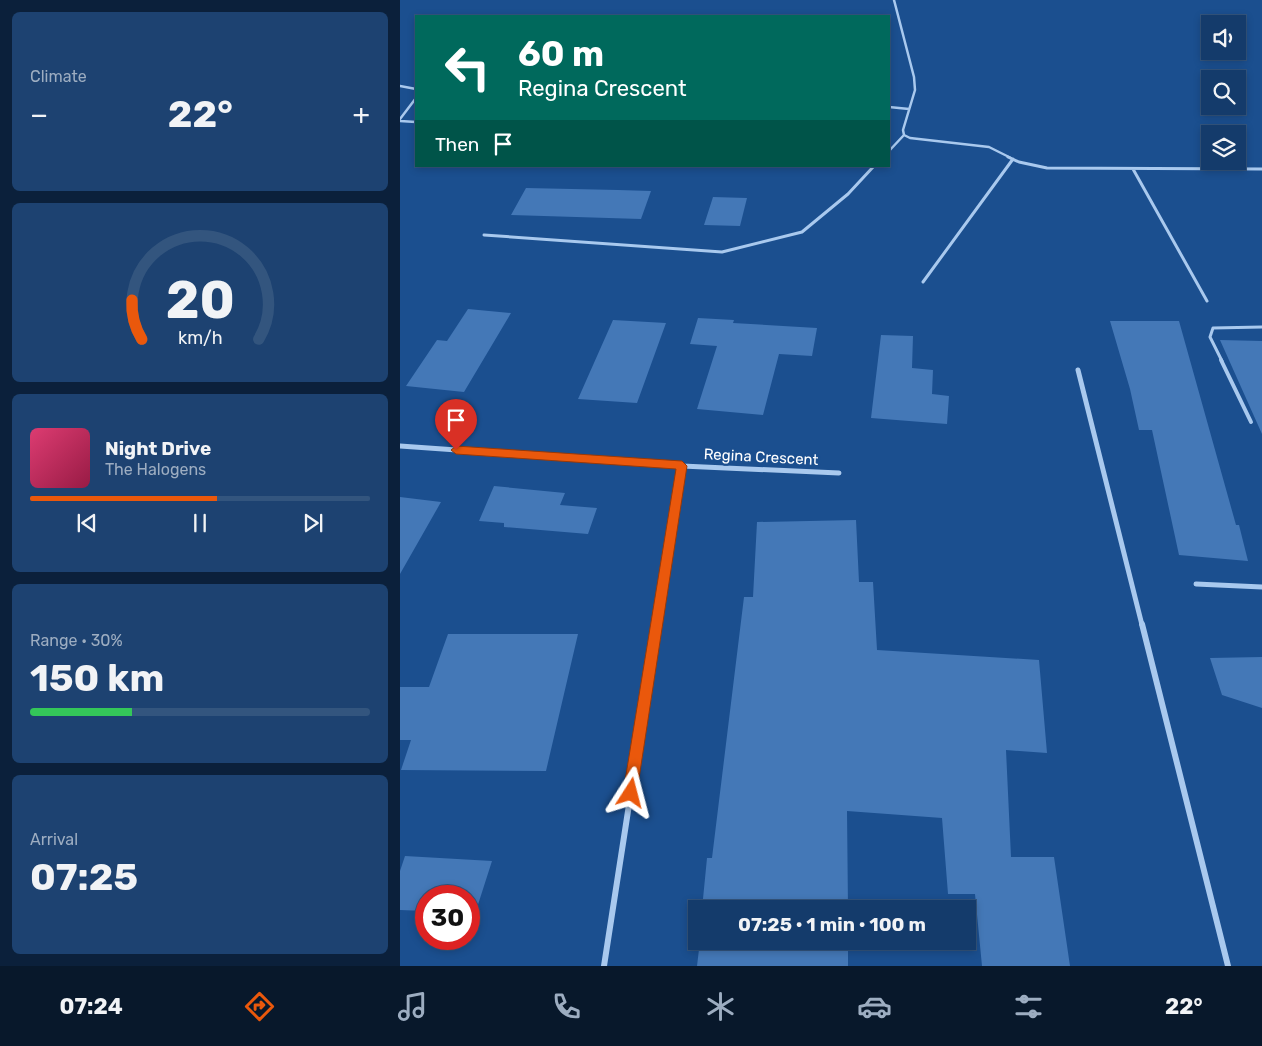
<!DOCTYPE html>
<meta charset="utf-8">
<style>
body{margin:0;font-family:Rubik,sans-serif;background:#1d4271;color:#f1f3f6;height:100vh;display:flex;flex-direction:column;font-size:19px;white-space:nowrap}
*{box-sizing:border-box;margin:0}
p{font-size:16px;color:#9dadc1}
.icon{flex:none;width:28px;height:28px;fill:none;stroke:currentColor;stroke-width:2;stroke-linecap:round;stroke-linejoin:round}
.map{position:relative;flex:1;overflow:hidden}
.drawer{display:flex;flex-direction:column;gap:12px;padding:12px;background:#0b203b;width:400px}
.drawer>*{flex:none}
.hud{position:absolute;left:15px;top:15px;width:475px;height:152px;border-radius:0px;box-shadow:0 2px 8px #0003,0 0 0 1px #33557e;background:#00695c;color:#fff;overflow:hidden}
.buttons{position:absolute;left:801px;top:15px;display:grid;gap:10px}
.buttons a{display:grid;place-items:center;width:45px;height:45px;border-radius:0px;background:#143b6b;box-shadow:0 2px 8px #0003,0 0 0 1px #33557e;font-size:25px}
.speed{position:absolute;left:15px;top:885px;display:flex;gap:10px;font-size:25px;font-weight:700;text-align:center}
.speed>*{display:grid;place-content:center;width:65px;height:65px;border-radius:50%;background:#143b6b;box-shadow:0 2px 8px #0003,0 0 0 1px #33557e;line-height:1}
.speed .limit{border:8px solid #d22;background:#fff;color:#111}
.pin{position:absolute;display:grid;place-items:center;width:42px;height:42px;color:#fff;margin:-51px -21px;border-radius:50% 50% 50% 0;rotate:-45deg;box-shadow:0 0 5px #0007}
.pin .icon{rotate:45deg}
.me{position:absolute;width:55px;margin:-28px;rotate:9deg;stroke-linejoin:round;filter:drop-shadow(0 0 4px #0008)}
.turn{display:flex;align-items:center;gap:18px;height:105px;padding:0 20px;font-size:22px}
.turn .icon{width:65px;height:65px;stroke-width:2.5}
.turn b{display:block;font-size:35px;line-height:42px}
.then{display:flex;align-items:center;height:48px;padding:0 20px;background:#0003;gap:10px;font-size:19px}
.big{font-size:38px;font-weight:700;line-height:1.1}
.drawer .tile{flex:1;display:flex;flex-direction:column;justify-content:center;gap:8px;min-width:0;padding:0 18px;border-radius:8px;background:#1d4271}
.drawer .dial{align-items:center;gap:0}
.dial svg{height:130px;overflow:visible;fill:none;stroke:#33557e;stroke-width:7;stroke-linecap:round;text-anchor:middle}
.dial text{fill:#f1f3f6;stroke:none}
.song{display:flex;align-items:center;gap:15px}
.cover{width:60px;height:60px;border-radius:8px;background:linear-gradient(135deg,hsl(340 70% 55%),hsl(340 70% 35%))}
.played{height:5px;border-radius:2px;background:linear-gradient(90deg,#ea580c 55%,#33557e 55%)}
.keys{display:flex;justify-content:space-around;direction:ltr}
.heat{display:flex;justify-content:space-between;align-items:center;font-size:28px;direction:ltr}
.charge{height:8px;border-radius:4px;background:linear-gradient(90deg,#34c759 30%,#33557e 0)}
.trip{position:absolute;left:288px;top:900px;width:288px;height:50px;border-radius:0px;background:#143b6b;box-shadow:0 2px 8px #0003,0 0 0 1px #33557e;font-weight:700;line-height:50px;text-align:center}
.tab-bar{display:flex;height:80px;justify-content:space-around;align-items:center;background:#08182b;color:#9dadc1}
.tab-bar .icon{width:35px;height:35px}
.tab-bar .active{color:#ea580c}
.tab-bar b{font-size:22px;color:#f1f3f6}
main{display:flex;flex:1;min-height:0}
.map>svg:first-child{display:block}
.building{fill:#4478b7}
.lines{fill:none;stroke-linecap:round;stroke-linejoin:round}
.service-far2{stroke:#a9c9ee;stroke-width:2.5}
.service-far1{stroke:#a9c9ee;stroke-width:3}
.service{stroke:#a9c9ee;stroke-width:4}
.minor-far1{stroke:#a9c9ee;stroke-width:5}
.minor{stroke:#a9c9ee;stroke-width:6}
.route{fill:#ea580c;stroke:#983908}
.labels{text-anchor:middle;stroke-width:4.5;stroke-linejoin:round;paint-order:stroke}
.street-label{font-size:15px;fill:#fff;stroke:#1b4f8f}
</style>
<main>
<section class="drawer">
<div class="tile"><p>Climate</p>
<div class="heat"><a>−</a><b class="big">22°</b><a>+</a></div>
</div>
<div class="tile dial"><svg viewBox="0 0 100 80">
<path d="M14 69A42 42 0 1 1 86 69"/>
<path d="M14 69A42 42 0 0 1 8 45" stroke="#ea580c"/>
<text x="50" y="56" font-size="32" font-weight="700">20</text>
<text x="50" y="72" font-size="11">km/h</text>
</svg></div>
<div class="tile">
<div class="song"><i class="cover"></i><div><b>Night Drive</b><p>The Halogens</p></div></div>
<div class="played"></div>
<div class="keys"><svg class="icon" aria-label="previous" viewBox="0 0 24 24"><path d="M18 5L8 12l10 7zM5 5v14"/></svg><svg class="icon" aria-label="pause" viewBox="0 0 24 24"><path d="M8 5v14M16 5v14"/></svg><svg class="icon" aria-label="next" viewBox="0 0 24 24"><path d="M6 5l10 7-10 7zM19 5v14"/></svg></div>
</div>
<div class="tile"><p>Range · 30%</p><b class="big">150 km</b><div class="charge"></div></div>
<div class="tile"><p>Arrival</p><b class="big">07:25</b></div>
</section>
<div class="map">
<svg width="862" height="966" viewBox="0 0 862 966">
<rect width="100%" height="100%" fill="#1b4f8f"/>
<path class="building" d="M126,188l92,2 33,1 -10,28 -130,-4z
M313,197l34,1 -7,28 -36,-1z
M68,309l43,4 -47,79 -58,-6 31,-46 10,1z
M298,318l36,2 -1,3 84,5 -5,28 -33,-2 -16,61 -66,-6 20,-63 -27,-2z
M213,320l53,3 -29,80 -59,-4z
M710,321h69l57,204h3l9,36 -69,-6 -27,-125h-13l-9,-41z
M481,335l32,1 -1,32 21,2 -1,24 17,2 -2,28 -76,-6z
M820,340l42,1v93z
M94,486l71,7 -5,12 37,3 -9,26 -84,-7v-4l-25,-2z
M0,497l41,5 -41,72z
M456,520l3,62h14l4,68 162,10 8,93 -41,-3 5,107h43l16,109h-88l-7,-72h-27l-6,-76 -95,-7 1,98h-146l5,-51h5l32,-261h9l4,-75z
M48,634h130l-32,137 -145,-1 10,-30h-11v-53h29z
M862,657v51l-40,-13 -12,-37z
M5,856l87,5 -17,53h-6v-18h-43v15l-26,-1v-39z
M300,941h148v25h-151z"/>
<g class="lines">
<path class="service-far2" d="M494,0l20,77 1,13 -12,40 1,5 6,3 79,9 22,11
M0,86l16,3
M489,107l20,2
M0,119l16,-21v-7
M0,121l16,1
M489,151l15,-16"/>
<path class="service-far1" d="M608,157l11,5 28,6 215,1
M733,169l74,132
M84,235l238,17 80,-20 46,-38 26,-28
M523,282l90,-123
M822,361l-12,-24 3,-9 49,-1"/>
<path class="service" d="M821,360l30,62"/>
<path class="minor-far1" d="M678,370l64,255
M0,446l282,20 157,7
M796,584l66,3
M257,625l25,-159"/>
<path class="minor" d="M742,624l86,342
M204,966l53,-342"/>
</g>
<path class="route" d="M56,446l226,15 5,5 -51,332 -5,2 -6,-2 -2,-5 53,-324 -220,-15 -5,-4z"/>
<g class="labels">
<g class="street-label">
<text transform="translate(361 457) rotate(3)" y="5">Regina Crescent</text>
</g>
</g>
</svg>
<div class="buttons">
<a><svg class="icon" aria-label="sound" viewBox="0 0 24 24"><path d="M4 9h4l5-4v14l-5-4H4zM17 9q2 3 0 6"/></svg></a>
<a><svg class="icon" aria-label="search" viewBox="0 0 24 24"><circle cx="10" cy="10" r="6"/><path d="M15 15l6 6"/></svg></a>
<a><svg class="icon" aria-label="layers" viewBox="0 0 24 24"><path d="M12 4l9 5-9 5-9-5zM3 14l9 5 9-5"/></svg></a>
</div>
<div class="speed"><div class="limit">30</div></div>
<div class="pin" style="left:56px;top:450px;background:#d93025"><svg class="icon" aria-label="arrive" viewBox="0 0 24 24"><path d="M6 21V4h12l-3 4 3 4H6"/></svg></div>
<svg class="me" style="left:231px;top:793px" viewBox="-20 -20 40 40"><path d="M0-17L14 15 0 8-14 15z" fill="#ea580c" stroke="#fff" stroke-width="4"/></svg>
<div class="trip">07:25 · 1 min · 100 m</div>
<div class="hud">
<div class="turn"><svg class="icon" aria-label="left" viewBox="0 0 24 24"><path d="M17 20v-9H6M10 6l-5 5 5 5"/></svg><div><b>60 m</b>Regina Crescent</div></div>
<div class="then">Then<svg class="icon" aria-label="arrive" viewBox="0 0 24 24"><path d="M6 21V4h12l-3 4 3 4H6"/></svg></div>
</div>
</div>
</main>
<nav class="tab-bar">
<b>07:24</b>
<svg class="icon active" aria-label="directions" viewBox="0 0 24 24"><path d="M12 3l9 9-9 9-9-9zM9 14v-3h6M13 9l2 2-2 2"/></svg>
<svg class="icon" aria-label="music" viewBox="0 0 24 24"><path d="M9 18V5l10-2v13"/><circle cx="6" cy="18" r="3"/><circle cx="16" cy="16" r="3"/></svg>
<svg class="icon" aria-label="phone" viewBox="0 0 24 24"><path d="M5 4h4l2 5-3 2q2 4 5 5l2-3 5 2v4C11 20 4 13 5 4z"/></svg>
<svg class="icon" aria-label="climate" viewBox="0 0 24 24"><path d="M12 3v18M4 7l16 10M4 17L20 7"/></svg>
<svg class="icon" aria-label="car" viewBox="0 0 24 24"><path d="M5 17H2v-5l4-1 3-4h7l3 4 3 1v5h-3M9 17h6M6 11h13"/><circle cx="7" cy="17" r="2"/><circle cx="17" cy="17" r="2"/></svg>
<svg class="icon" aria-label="filters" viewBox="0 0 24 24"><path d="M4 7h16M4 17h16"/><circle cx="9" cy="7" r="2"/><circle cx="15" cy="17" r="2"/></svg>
<b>22°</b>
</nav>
